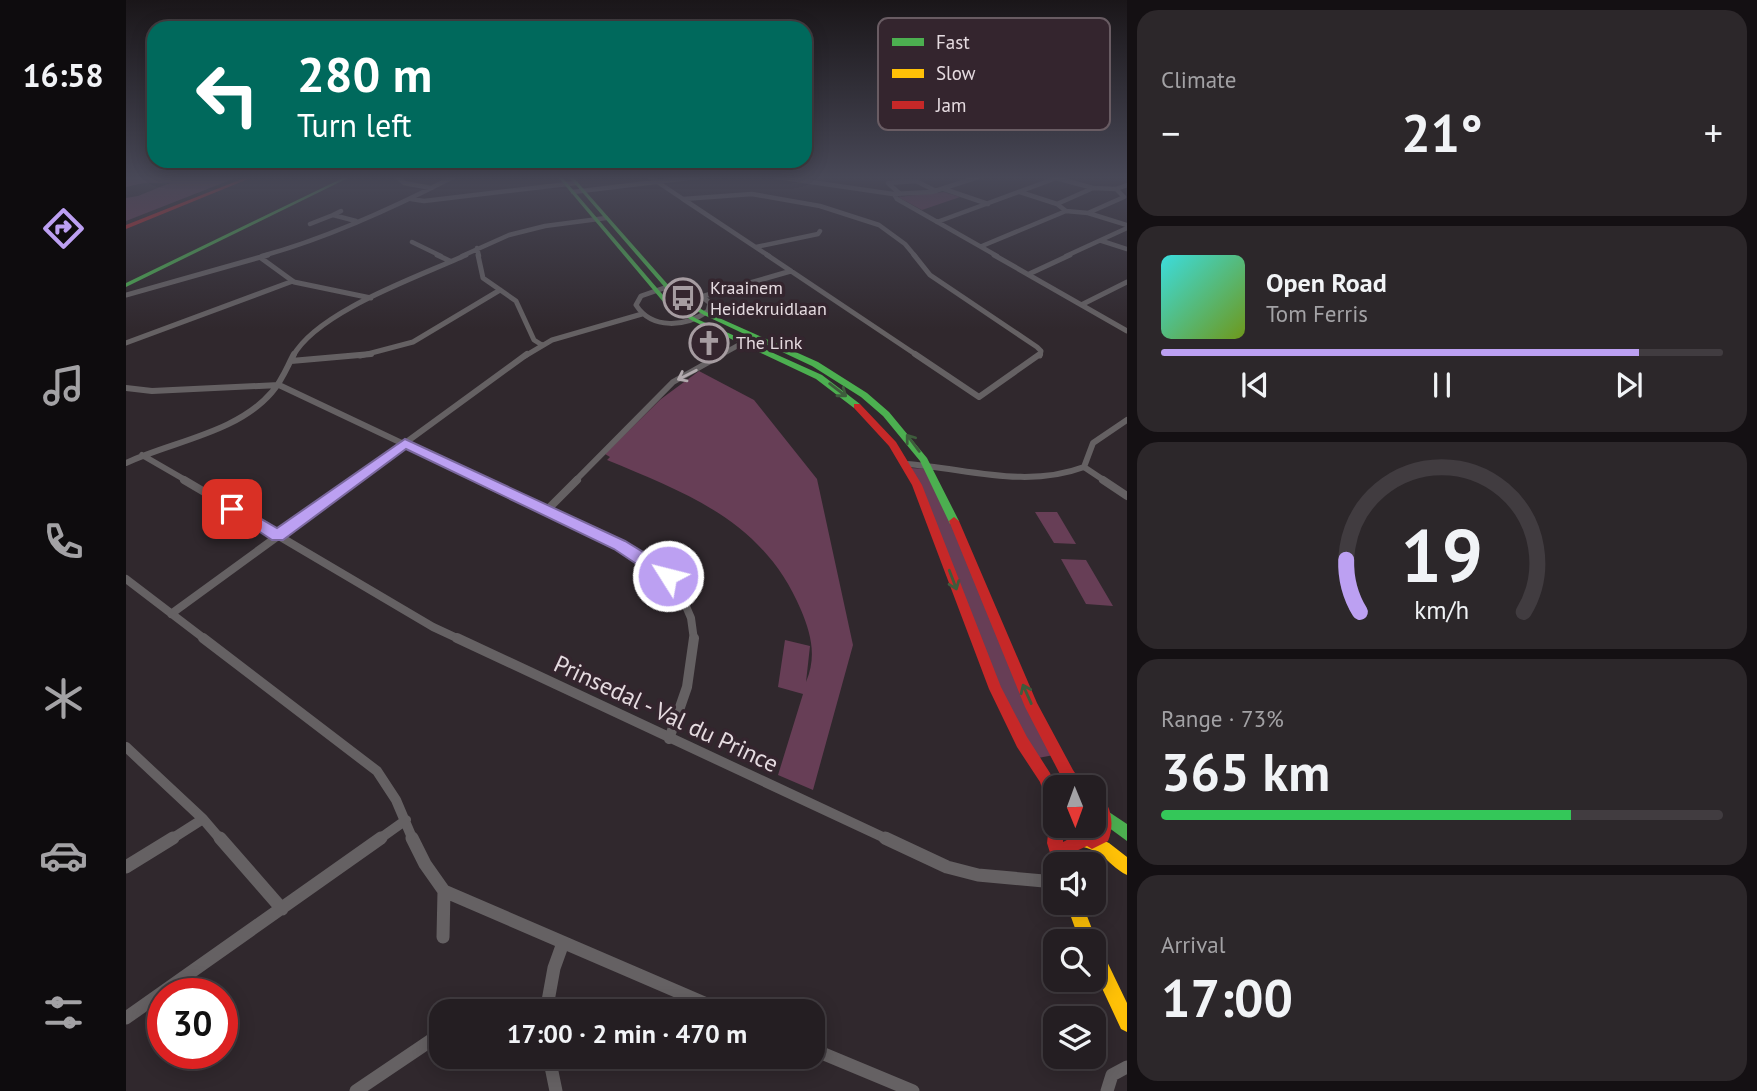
<!DOCTYPE html>
<meta charset="utf-8">
<style>
body{margin:0;font-family:"PT Sans",sans-serif;background:#2c272a;color:#f1f3f6;height:100vh;display:flex;flex-direction:column;font-size:26px;white-space:nowrap}
*{box-sizing:border-box;margin:0}
p{font-size:23px;color:#a3a2a5}
.icon{flex:none;width:38px;height:38px;fill:none;stroke:currentColor;stroke-width:2;stroke-linecap:round;stroke-linejoin:round}
.map{position:relative;flex:1;overflow:hidden}
.side{display:flex;flex-direction:column;gap:10px;padding:10px;background:#141013;width:630px}
.side>*{flex:none}
.guide{position:absolute;left:21px;top:21px;width:665px;height:147px;border-radius:21px;box-shadow:0 4px 18px #0003,0 0 0 2px #413c40;background:#00695c;color:#fff;overflow:hidden}
.needle{width:46px;rotate:179deg}
.fabs{position:absolute;left:917px;top:775px;display:grid;gap:14px}
.fabs a{display:grid;place-items:center;width:63px;height:63px;border-radius:14px;background:#241e22;box-shadow:0 4px 18px #0003,0 0 0 2px #413c40;font-size:35px}
.speed{position:absolute;left:21px;top:978px;display:flex;gap:14px;font-size:35px;font-weight:700;text-align:center}
.speed>*{display:grid;place-content:center;width:91px;height:91px;border-radius:50%;background:#241e22;box-shadow:0 4px 18px #0003,0 0 0 2px #413c40;line-height:1}
.speed .limit{border:10px solid #d22;background:#fff;color:#111}
.pin{position:absolute;display:grid;place-items:center;width:60px;height:60px;color:#fff;margin:-30px;border-radius:14px;box-shadow:0 4px 10px #0006}
.me{position:absolute;width:77px;margin:-38px;rotate:306deg;stroke-linejoin:round;filter:drop-shadow(0 0 5px #0008)}
.turn{display:flex;align-items:center;gap:24px;height:147px;padding:0 35px;font-size:32px}
.turn .icon{width:91px;height:91px;stroke-width:2.5}
.turn b{display:block;font-size:49px;line-height:60px}
.big{font-size:52px;font-weight:700;line-height:1.1}
.side .tile{flex:1;display:flex;flex-direction:column;justify-content:center;gap:10px;min-width:0;padding:0 24px;border-radius:21px;background:#2c272a}
.side .dial{align-items:center;gap:0}
.dial svg{height:182px;overflow:visible;fill:none;stroke:#413c40;stroke-width:7;stroke-linecap:round;text-anchor:middle}
.dial text{fill:#f1f3f6;stroke:none}
.song{display:flex;align-items:center;gap:21px}
.cover{width:84px;height:84px;border-radius:10px;background:linear-gradient(135deg,hsl(180 70% 55%),hsl(80 70% 35%))}
.played{height:7px;border-radius:4px;background:linear-gradient(90deg,#bca0f2 85%,#413c40 85%)}
.keys{display:flex;justify-content:space-around;direction:ltr}
.heat{display:flex;justify-content:space-between;align-items:center;font-size:38px;direction:ltr}
.charge{height:10px;border-radius:5px;background:linear-gradient(90deg,#34c759 73%,#413c40 0)}
.trip{position:absolute;left:303px;top:999px;width:396px;height:70px;border-radius:21px;background:#241e22;box-shadow:0 4px 18px #0003,0 0 0 2px #413c40;font-weight:700;line-height:70px;text-align:center}
main{display:flex;flex:1;min-height:0}
.dock{display:flex;flex-direction:column;width:126px;justify-content:space-around;align-items:center;background:#0e0c0e;color:#a3a2a5}
.dock .icon{width:49px;height:49px}
.dock .current{color:#bca0f2}
.dock b{font-size:32px;color:#f1f3f6}
.map>svg:first-child{display:block}
.green{fill:#673e56}
.lines{fill:none;stroke-linecap:round;stroke-linejoin:round}
.street-far5{stroke:#656163;stroke-width:4.5}
.street-far4{stroke:#656163;stroke-width:5}
.street-far3{stroke:#656163;stroke-width:6}
.street-far2{stroke:#656163;stroke-width:8}
.street-far1{stroke:#656163;stroke-width:10}
.street{stroke:#656163;stroke-width:13}
.fast{fill:#4caf50;fill-rule:evenodd}
.slow{fill:#ffc107;fill-rule:evenodd}
.jam{fill:#c62828;fill-rule:evenodd}
.oneway{stroke:#b2aaae}
.oneway2{stroke:#3e5c3c}
.route{fill:#bca0f2;stroke:#7a689d;stroke-width:2}
.labels{text-anchor:middle;stroke-width:7;stroke-linejoin:round;paint-order:stroke}
.far-poi-label{font-size:18px;fill:#e5dbe0;stroke:#34252e;text-anchor:start}
.near-street-label{font-size:24px;fill:#e5dbe0;stroke:#34252e}
.key{fill:#34252e;stroke:#695c63;stroke-width:2}
.key-label{font-size:19px;fill:#e5dbe0}
</style>
<main>
<nav class="dock">
<b>16:58</b>
<svg class="icon current" aria-label="directions" viewBox="0 0 24 24"><path d="M12 3l9 9-9 9-9-9zM9 14v-3h6M13 9l2 2-2 2"/></svg>
<svg class="icon" aria-label="music" viewBox="0 0 24 24"><path d="M9 18V5l10-2v13"/><circle cx="6" cy="18" r="3"/><circle cx="16" cy="16" r="3"/></svg>
<svg class="icon" aria-label="phone" viewBox="0 0 24 24"><path d="M5 4h4l2 5-3 2q2 4 5 5l2-3 5 2v4C11 20 4 13 5 4z"/></svg>
<svg class="icon" aria-label="climate" viewBox="0 0 24 24"><path d="M12 3v18M4 7l16 10M4 17L20 7"/></svg>
<svg class="icon" aria-label="car" viewBox="0 0 24 24"><path d="M5 17H2v-5l4-1 3-4h7l3 4 3 1v5h-3M9 17h6M6 11h13"/><circle cx="7" cy="17" r="2"/><circle cx="17" cy="17" r="2"/></svg>
<svg class="icon" aria-label="filters" viewBox="0 0 24 24"><path d="M4 7h16M4 17h16"/><circle cx="9" cy="7" r="2"/><circle cx="15" cy="17" r="2"/></svg>
</nav>
<div class="map">
<svg width="1001" height="1091" viewBox="0 0 1001 1091">
<rect width="100%" height="100%" fill="#30282d"/>
<path class="green" d="M0,177h112l-112,44v-23l12,-2 32,-13h-26l-18,4z
M818,192l16,5 -38,13 -24,-13z
M573,371l55,29 63,79 36,166 -40,145 -35,-15 25,-81 -25,-7 7,-47 25,6 -4,36c11,-26 5,-48 -5,-72 -37,-88 -112,-116 -194,-150l3,-3 -5,-3 56,-55z
M785,468l16,1 127,286 -16,3 -25,-39z
M909,512h22l19,32 -22,-1z
M935,559l25,1 27,46 -27,-2z"/>
<g class="lines">
<path class="street-far5" d="M271,177l7,6 27,5
M524,177l33,22
M651,177l116,17 39,-2 46,-15
M930,178l37,10
M818,189l44,15
M447,192l124,-15
M894,192l37,12
M768,194l3,5 100,57
M774,194l-12,-11 28,-2 20,10
M285,199l13,2 152,-18
M557,199l86,57
M557,199l69,-5 68,12 59,19 26,19 10,12
M215,211l-8,4 23,6
M940,211l-9,-7 36,-16 23,1 11,-4
M962,213l39,12
M811,222l122,-45
M184,224l23,-9
M976,241l25,8
M286,242l29,14
M856,246l84,-35 22,2 36,-16 -8,-8
M630,247l62,-13 2,-3
M351,248l2,8
M136,256c66,-18 131,-48 191,-79
M336,256l47,-21 36,-9 61,-8
M940,256l61,-28"/>
<path class="street-far4" d="M311,255l13,6
M352,255l5,23 33,23 18,39 8,5
M641,255l151,101
M788,255l16,20 107,72 4,4 -1,5
M868,255l133,76
M135,258l33,24 77,16
M903,274l41,-19
M541,287l28,4 15,12 -2,8c-22,16 -56,19 -72,-6l5,-9z
M0,295l142,-40
M578,296l87,-25
M955,305l46,-23
M0,343l167,-62
M167,356c25,-45 125,-79 173,-101
M234,356l53,-14 87,-52
M399,356l27,-16 90,-26
M593,356l27,-15"/>
<path class="street-far3" d="M789,354l64,43 61,-43
M165,361l80,-7
M0,388l26,3 127,-6 203,96
M16,455l45,26
M0,463c47,-22 111,-30 146,-71 10,-11 15,-25 22,-38
M780,464c60,4 119,25 178,3
M958,467l9,-24 34,-23
M958,467l21,14
M227,481l174,-127
M449,481l98,-99 50,-28"/>
<path class="street-far2" d="M58,480l249,147 28,13
M352,480l163,77 24,20 17,20 9,21 3,22
M977,480l24,16
M421,510l30,-30
M0,579l80,61
M45,614l184,-134"/>
<path class="street-far1" d="M77,638l174,133 19,29 17,40
M331,638l432,202
M543,739l18,-52 7,-49
M0,747l77,72 18,21
M44,840l33,-21
M252,840l28,-20"/>
<path class="street" d="M94,838l62,71
M286,838l13,26 19,27 281,121
M759,838l62,29 31,8 77,7
M0,867l47,-29
M317,937l1,-46
M420,1012l8,-44 9,-25
M0,1018l255,-180
M686,1049l101,42
M423,1057l7,34
M230,1091l77,-52
M981,1091l5,-16 15,-8"/>
<path class="fast" d="M219,177h5l-224,110v-4z
M432,177h4l107,125 28,17 125,56 38,29v4h-6l-38,-29 -123,-58 -28,-17z
M443,177h4l105,119 30,17 110,49 49,31 22,19 38,46 32,63 -1,3h-8l-30,-63 -37,-45 -22,-19 -49,-31 -108,-51 -30,-17z
M935,778l20,5 2,5h-28v8l-5,2 -5,-2 -2,-5 2,-5z
M980,810l21,14v17l-26,-19 -2,-5 2,-5z"/>
<path class="slow" d="M929,821v5h18l36,17 18,14v18c-11,-5 -18,-14 -27,-21 -14,-9 -40,-10 -47,-28z
M940,903h16l15,39 -1,3 4,2 27,56v29l-6,-3 -27,-58v-29h-14z"/>
<path class="jam" d="M121,177h6l-127,52v-4z
M728,404h6l36,38 26,43 79,202 26,50 23,36 6,15 -1,38h8v16l20,-10 5,3 9,-4 1,-10 -4,-10v-19c18,8 21,33 14,49l-16,8 -5,-3 -13,6 -4,12h-15v5l-8,-26 2,-18 -7,-16 1,-18 -3,-9 -23,-35 -28,-58 -77,-204 -23,-39 -35,-38z
M828,517l5,4 78,182 36,67 12,18h-16l-6,-8 -38,-73 -76,-186z"/>
</g>
<defs><path id="oneway-shaft" d="M-6 0H5M1.5-3L5.5 0L1.5 3" fill="none" stroke-width="1.6" stroke-linecap="round" stroke-linejoin="round" transform="scale(1.75)"/></defs>
<use class="oneway" href="#oneway-shaft" transform="translate(561 375) rotate(153)"/>
<g class="oneway2">
<use href="#oneway-shaft" transform="translate(712 390) rotate(37)"/>
<use href="#oneway-shaft" transform="translate(787 443) rotate(-127)"/>
<use href="#oneway-shaft" transform="translate(827 580) rotate(69)"/>
<use href="#oneway-shaft" transform="translate(901 694) rotate(-114)"/>
</g>
<linearGradient id="sky" x2="0" y2="1"><stop stop-color="#1a1619"/><stop offset="0.54" stop-color="#484857"/><stop offset="1" stop-color="#484857" stop-opacity="0"/></linearGradient>
<rect width="1001" height="329" fill="url(#sky)"/>
<path class="route" d="M279,439l220,102 49,30 2,5 -2,5h-12l-48,-32 -208,-100 -123,91h-11l-47,-31 7,-5 5,1 40,23z"/>
<defs>
<g id="bus-ring" transform="scale(2.0125)"><circle r="9.5" fill="#34252e" stroke="#a69ca1" stroke-width="1.5"/><path d="M-5-6H5V4H4V6H2V4H-2V6H-4V4H-5ZM-3.5-4V0h7V-4ZM-3.5 1.2v1.5H-2V1.2ZM2 1.2v1.5H3.5V1.2Z" fill="#a69ca1"/></g>
<g id="church-ring" transform="scale(2.0125)"><circle r="9.5" fill="#34252e" stroke="#a69ca1" stroke-width="1.5"/><path d="M-1.2-6h2.4v3.5h3.3v2.4h-3.3V6h-2.4V-.1h-3.3v-2.4h3.3Z" fill="#a69ca1"/></g>
</defs>
<g fill-rule="evenodd">
<use href="#bus-ring" x="557" y="298"/>
<use href="#church-ring" x="583" y="343"/>
</g>
<g class="labels">
<g class="far-poi-label">
<text x="584" y="294">Kraainem<tspan x="584" dy="21">Heidekruidlaan</tspan></text>
<text x="610" y="349">The Link</text>
</g>
<g class="near-street-label">
<text transform="translate(540 714) rotate(25)" y="8">Prinsedal - Val du Prince</text>
</g>
</g>
<rect x="752" y="18" width="232" height="112" rx="10" class="key"/>
<rect x="766" y="38" width="32" height="8" fill="#4caf50"/>
<rect x="766" y="69" width="32" height="9" fill="#ffc107"/>
<rect x="766" y="101" width="32" height="8" fill="#c62828"/>
<g class="key-label">
<text x="810" y="49">Fast</text>
<text x="810" y="80">Slow</text>
<text x="810" y="112">Jam</text>
</g>
</svg>
<div class="fabs">
<a><svg class="needle" viewBox="-14 -14 28 28"><path d="M0-13l5 13h-10z" fill="#e53935"/><path d="M0 13l5-13h-10z" fill="#a3a2a5"/></svg></a>
<a><svg class="icon" aria-label="sound" viewBox="0 0 24 24"><path d="M4 9h4l5-4v14l-5-4H4zM17 9q2 3 0 6"/></svg></a>
<a><svg class="icon" aria-label="search" viewBox="0 0 24 24"><circle cx="10" cy="10" r="6"/><path d="M15 15l6 6"/></svg></a>
<a><svg class="icon" aria-label="layers" viewBox="0 0 24 24"><path d="M12 4l9 5-9 5-9-5zM3 14l9 5 9-5"/></svg></a>
</div>
<div class="speed"><div class="limit">30</div></div>
<div class="pin" style="left:106px;top:509px;background:#d93025"><svg class="icon" aria-label="arrive" viewBox="0 0 24 24"><path d="M6 21V4h12l-3 4 3 4H6"/></svg></div>
<svg class="me" style="left:542px;top:576px" viewBox="-20 -20 40 40"><circle r="17" fill="#bca0f2" stroke="#fff" stroke-width="3"/><path d="M0-11L8 9 0 5-8 9z" fill="#fff"/></svg>
<div class="trip">17:00 · 2 min · 470 m</div>
<div class="guide">
<div class="turn"><svg class="icon" aria-label="left" viewBox="0 0 24 24"><path d="M17 20v-9H6M10 6l-5 5 5 5"/></svg><div><b>280 m</b>Turn left</div></div>
</div>
</div>
<section class="side">
<div class="tile"><p>Climate</p>
<div class="heat"><a>−</a><b class="big">21°</b><a>+</a></div>
</div>
<div class="tile">
<div class="song"><i class="cover"></i><div><b>Open Road</b><p>Tom Ferris</p></div></div>
<div class="played"></div>
<div class="keys"><svg class="icon" aria-label="previous" viewBox="0 0 24 24"><path d="M18 5L8 12l10 7zM5 5v14"/></svg><svg class="icon" aria-label="pause" viewBox="0 0 24 24"><path d="M8 5v14M16 5v14"/></svg><svg class="icon" aria-label="next" viewBox="0 0 24 24"><path d="M6 5l10 7-10 7zM19 5v14"/></svg></div>
</div>
<div class="tile dial"><svg viewBox="0 0 100 80">
<path d="M14 69A42 42 0 1 1 86 69"/>
<path d="M14 69A42 42 0 0 1 8 46" stroke="#bca0f2"/>
<text x="50" y="56" font-size="32" font-weight="700">19</text>
<text x="50" y="72" font-size="11">km/h</text>
</svg></div>
<div class="tile"><p>Range · 73%</p><b class="big">365 km</b><div class="charge"></div></div>
<div class="tile"><p>Arrival</p><b class="big">17:00</b></div>
</section>
</main>
